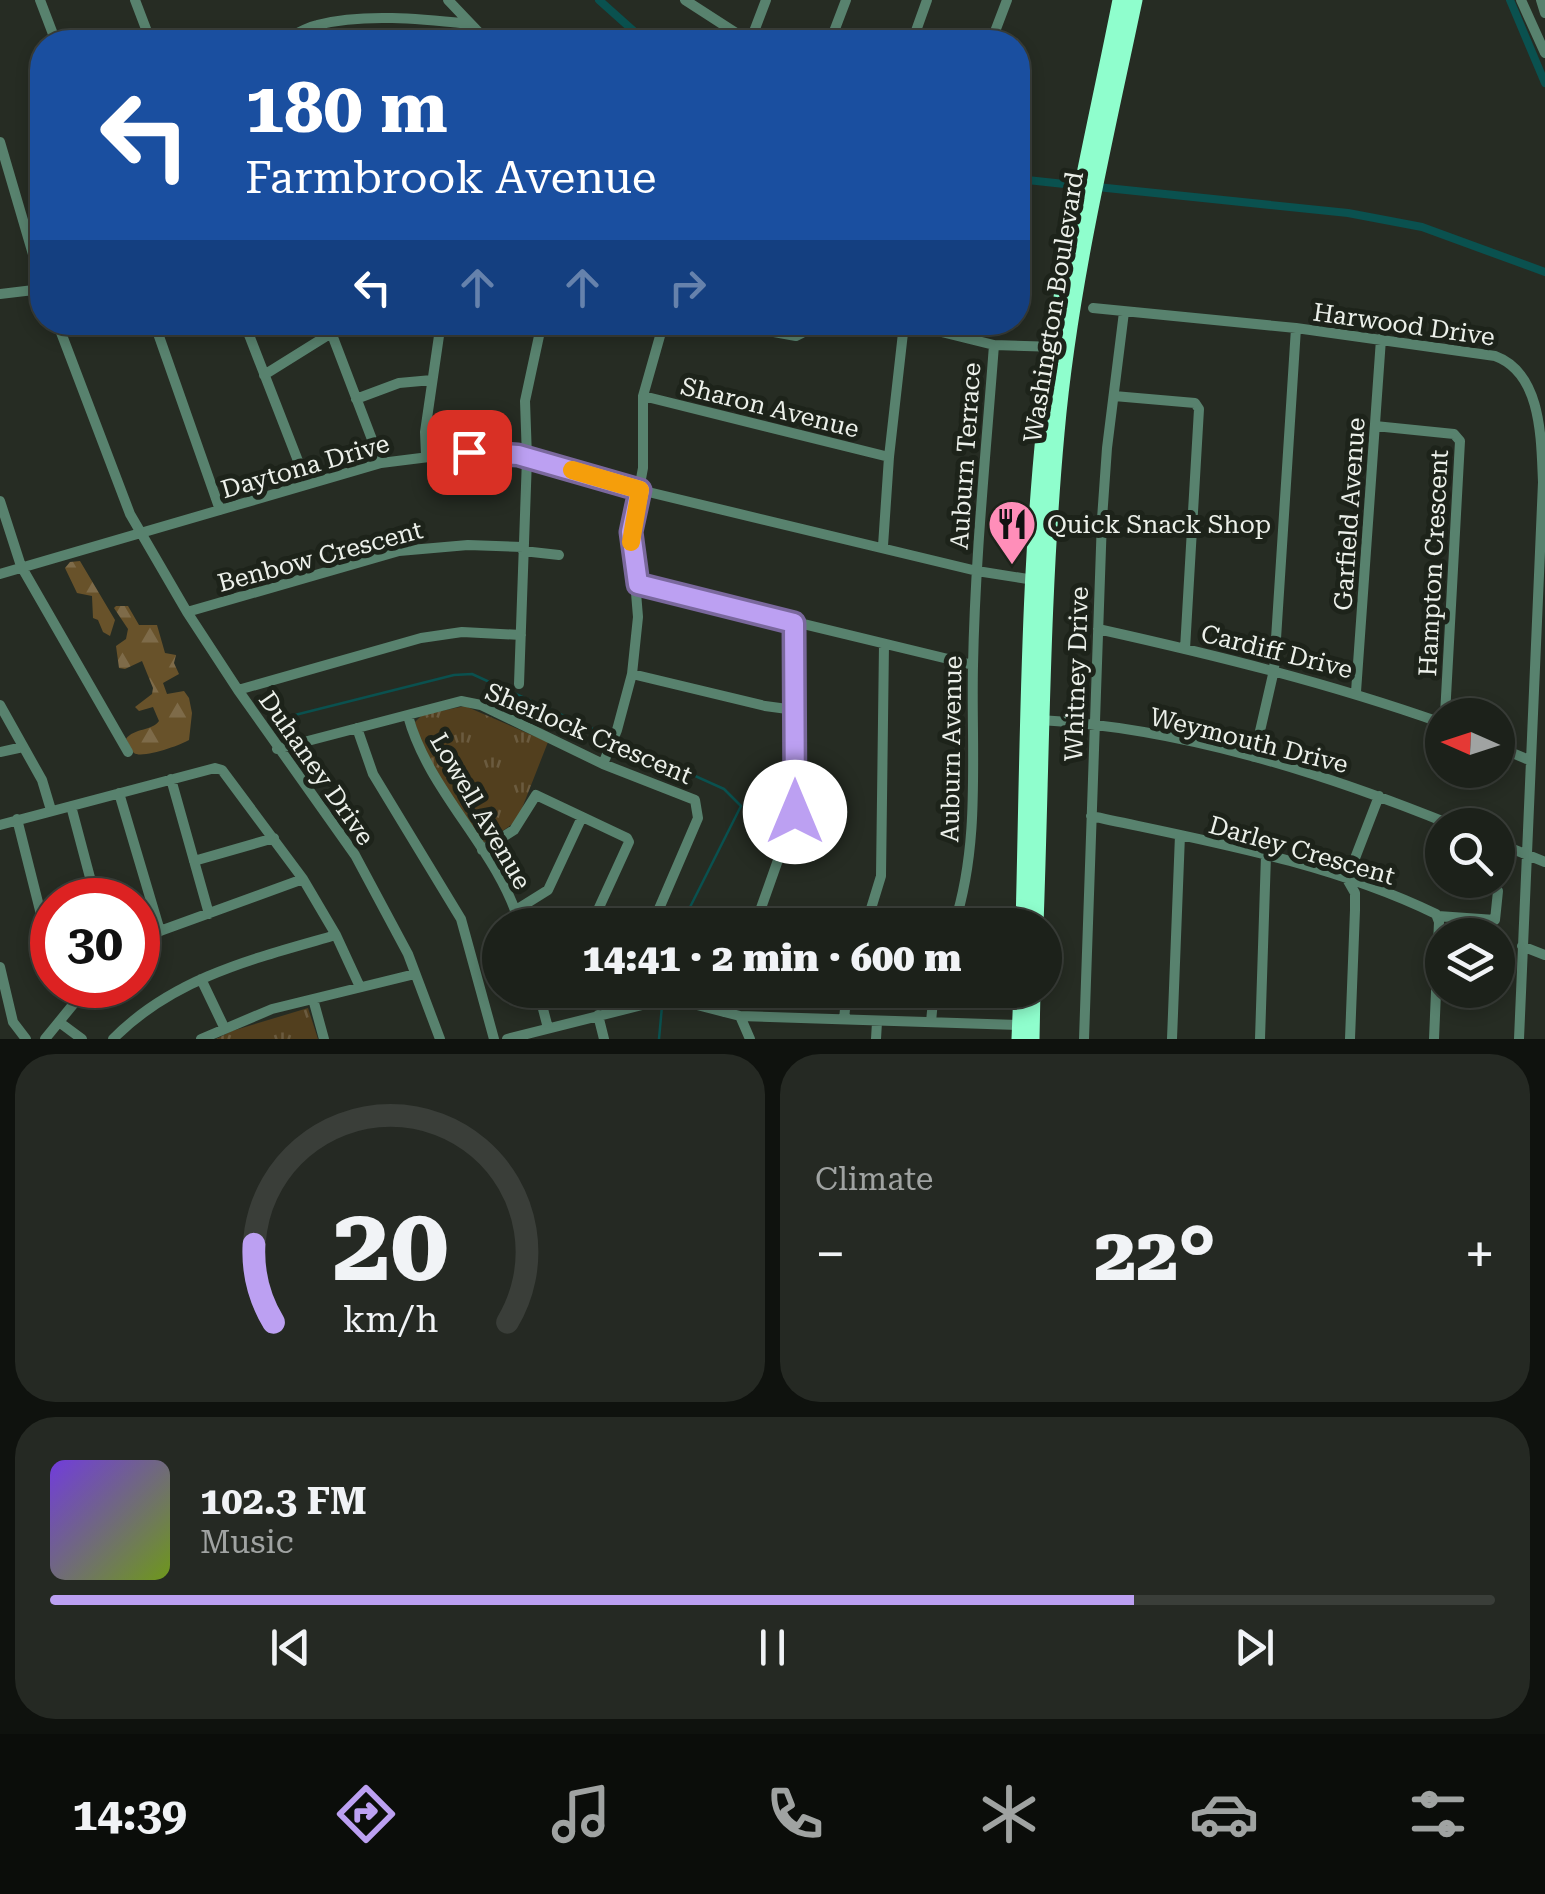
<!DOCTYPE html>
<meta charset="utf-8">
<style>
body{margin:0;font-family:"Roboto Serif",serif;background:#252923;color:#f1f3f6;height:100vh;display:flex;flex-direction:column;font-size:38px;white-space:nowrap}
*{box-sizing:border-box;margin:0}
p{font-size:32px;color:#a0a3a2}
.icon{flex:none;width:55px;height:55px;fill:none;stroke:currentColor;stroke-width:2;stroke-linecap:round;stroke-linejoin:round}
.map{position:relative;height:1039px;overflow:hidden}
.details{display:flex;flex-direction:column;gap:15px;padding:15px;background:#0f120e;flex:1}
.details>*{flex:none}
.guide{position:absolute;left:30px;top:30px;width:1000px;height:305px;border-radius:40px;box-shadow:0 5px 15px #0003,0 0 0 2px #3a3e39;background:#1a4fa0;color:#fff;overflow:hidden}
.needle{width:65px;rotate:273deg}
.controls{position:absolute;left:1425px;top:698px;display:grid;gap:20px}
.controls a{display:grid;place-items:center;width:90px;height:90px;border-radius:50%;background:#1c211a;box-shadow:0 5px 15px #0003,0 0 0 2px #3a3e39;font-size:50px}
.speed{position:absolute;left:30px;top:878px;display:flex;gap:20px;font-size:50px;font-weight:700;text-align:center}
.speed>*{display:grid;place-content:center;width:130px;height:130px;border-radius:50%;background:#1c211a;box-shadow:0 5px 15px #0003,0 0 0 2px #3a3e39;line-height:1}
.speed .limit{border:15px solid #d22;background:#fff;color:#111}
.pin{position:absolute;display:grid;place-items:center;width:85px;height:85px;color:#fff;margin:-42px;border-radius:20px;box-shadow:0 5px 15px #0006}
.me{position:absolute;width:110px;margin:-55px;rotate:0deg;stroke-linejoin:round;filter:drop-shadow(0 0 8px #0008)}
.turn{display:flex;align-items:center;gap:35px;height:210px;padding:0 50px;font-size:45px}
.turn .icon{width:130px;height:130px;stroke-width:2.5}
.turn b{display:block;font-size:70px;line-height:85px}
.lanes{display:flex;align-items:center;height:95px;padding:0 50px;background:#0003;justify-content:center;gap:50px;direction:ltr}
.lanes .off{opacity:.35}
.big{font-size:75px;font-weight:800;line-height:1.1}
.details .tile{flex:1;display:flex;flex-direction:column;justify-content:center;gap:15px;min-width:0;padding:0 35px;border-radius:40px;background:#252923}
.details .dial{align-items:center;gap:0}
.dial svg{height:260px;overflow:visible;fill:none;stroke:#3a3e39;stroke-width:7;stroke-linecap:round;text-anchor:middle}
.dial text{fill:#f1f3f6;stroke:none}
.song{display:flex;align-items:center;gap:30px}
.cover{width:120px;height:120px;border-radius:15px;background:linear-gradient(135deg,hsl(260 70% 55%),hsl(80 70% 35%))}
.played{height:10px;border-radius:5px;background:linear-gradient(90deg,#bca0f2 75%,#3a3e39 75%)}
.keys{display:flex;justify-content:space-around;direction:ltr}
.heat{display:flex;justify-content:space-between;align-items:center;font-size:55px;direction:ltr}
.details .tiles{flex:1;display:grid;gap:15px;grid-template-columns:1fr 1fr}
.tile:last-child{grid-column:span 2}
.trip{position:absolute;left:482px;top:908px;width:580px;height:100px;border-radius:50px;background:#1c211a;box-shadow:0 5px 15px #0003,0 0 0 2px #3a3e39;font-weight:800;line-height:100px;text-align:center}
.dock{display:flex;height:160px;justify-content:space-around;align-items:center;background:#0b0d0a;color:#a0a3a2}
.dock .icon{width:70px;height:70px}
.dock .active{color:#bca0f2}
.dock b{font-size:45px;color:#f1f3f6}
.map>svg:first-child{display:block}
.grass{fill:url(#grass-tufts)}
.forest{fill:url(#forest-firs)}
.garden{fill:#523f1e}
.lines{fill:none;stroke-linecap:round;stroke-linejoin:round}
.stream{stroke:#0a514f;stroke-width:2.5}
.canal{stroke:#0a514f;stroke-width:8}
.minor{stroke:#58826e;stroke-width:10}
.highway{stroke:#8ffecd;stroke-width:15}
.route-casing{stroke:#7a689d;stroke-width:25}
.route{stroke:#bca0f2;stroke-width:18}
.slow{stroke:#f59e0b;stroke-width:18}
.labels{text-anchor:middle;stroke-width:10;stroke-linejoin:round;paint-order:stroke}
.street-label{font-size:25px;fill:#ecf0ea;stroke:#1d231a}
.poi-label{font-size:25px;fill:#ecf0ea;stroke:#1d231a;text-anchor:start}
</style>
<div class="map">
<svg width="1545" height="1039" viewBox="0 0 1545 1039">
<defs>
<pattern id="grass-tufts" width="24" height="20" patternUnits="userSpaceOnUse" patternTransform="scale(2.5)"><rect width="24" height="20" fill="#523f1e"/><path d="M3 7l-1-3M5 7V3M7 7l1-3M15 17l-1-3M17 17v-4M19 17l1-3" fill="none" stroke="#6b5b3f"/></pattern>
<pattern id="forest-firs" width="22" height="20" patternUnits="userSpaceOnUse" patternTransform="scale(2.5)"><rect width="22" height="20" fill="#68522a"/><path d="M5 1l3.5 6h-7zM16 11l3.5 6h-7z" fill="#7e6b49"/></pattern>
</defs>
<rect width="100%" height="100%" fill="#262c23"/>
<path class="grass" d="M465,706l83,36 -31,79 -31,21 -7,-1c-19,-32 -58,-84 -64,-119l7,-7z
M308,1008l10,31h-102l16,-8z"/>
<path class="forest" d="M80,561l35,59 -5,16 -7,-4 -5,-12 -5,-2 -1,-22 -15,-3 -12,-25 5,-6z
M116,606h12l11,19h18l8,28 11,2 -2,8 5,11 -16,9 4,11 17,-3 5,7 3,15 -3,27c-8,5 -47,19 -55,13 -4,-4 -5,-10 -8,-14 8,-11 26,-8 33,-18l-6,-14 -14,4 -4,-4 17,-13 1,-6 -11,-27 -17,8 -6,-1 -3,-22 10,-7 2,-10 -14,-21z"/>
<path class="garden" d="M463,771l20,31 -15,10 -20,-31z"/>
<g class="lines">
<path class="stream" d="M279,719l175,-44 18,-1 136,62
M622,743l102,46 17,17 -60,119
M659,1039l3,-33"/>
<path class="canal" d="M599,0l47,42
M1510,0l35,83
M1018,179l65,7
M1097,187l251,26 74,14 123,45"/>
<path class="minor" d="M40,0l16,42
M135,0l16,42
M448,0l40,42
M685,0l65,42 16,-42
M1521,0l24,53
M1541,0l4,13
M281,42c11,-6 23,-14 36,-17 47,-12 104,-6 152,-1
M830,42l16,-42
M912,42l15,-42
M991,42l16,-42
M0,142l42,143
M0,294l42,-5
M1093,308l203,20 199,28c47,17 46,83 48,126l-24,557
M57,322l73,192 57,98 51,78 117,165 53,99 32,85
M154,322l66,188
M244,322l63,162
M718,322l78,14 6,-3 5,-11
M901,322l93,23 64,2
M331,332l50,131
M264,375l85,-53
M643,396l246,61
M1114,396l81,7 4,6 -14,240
M356,399l43,-16 33,-3
M1375,426l79,8 6,7 -15,274
M426,455l-1,-23 16,-110
M0,501l21,65 107,186
M883,546l6,-89 15,-133
M523,551l36,4
M0,574l381,-111 88,-11 49,3 122,35 337,81 57,9
M638,584l335,81
M187,612l212,-61 69,-6 55,2
M1098,629c117,26 231,54 344,94
M632,674l133,32 30,4
M519,684l8,-226 -2,-57 17,-79
M238,690l183,-52 41,-6 59,3
M1356,692l25,-353
M0,705l42,75 9,30
M408,716c21,77 90,133 112,209
M1040,720c142,8 281,52 412,105
M357,728l16,46 88,145 33,120
M1498,747l31,13
M277,749l184,-48 20,4 122,59 92,36 3,18 -46,107
M0,752l23,-5
M1254,757l20,-87 22,-342
M603,764l14,-34 15,-56 6,-57 -7,-85 12,-64v-72l21,-74
M171,779l38,135
M119,793l41,138
M71,806l25,94
M1091,816c116,25 238,46 345,98l3,8 -5,117
M17,819l35,139
M0,825l215,-57 7,2 81,109 33,56 24,52
M1498,843l47,19
M482,850l32,-20 22,-35 91,43 2,4 -38,83
M194,861l80,-23
M516,910l32,-20 34,-73
M1438,916l57,4 3,-29
M755,925l40,-113v-189
M866,925l15,-49 3,-232
M954,925c27,-83 17,-173 19,-259 2,-107 13,-214 21,-321
M138,946l22,-15 143,-52
M1522,946l23,9
M0,967l13,55 13,17
M201,979l23,48
M538,990l10,38
M313,999l11,40
M724,1012l8,-22
M598,1015l6,24
M740,1016l10,23
M844,1019l3,-29
M59,1022l23,17
M931,1022l3,-32
M45,1039l44,-54
M113,1039c61,-62 143,-81 223,-104
M201,1039l71,-30 143,-35
M507,1039l163,-41 70,18 280,9
M876,1039l1,-17
M1084,1039l18,-520 5,-71 17,-136
M1172,1039l8,-204
M1260,1039l6,-184
M1350,1039l5,-129v-17l-8,-14 32,-83"/>
<path class="highway" d="M1023,925c5,-191 4,-385 30,-575 16,-117 44,-234 67,-350
M1036,925c6,-164 6,-329 21,-492 13,-146 48,-290 78,-433
M1019,1039l2,-49
M1032,1039l1,-49"/>
</g>
<g class="lines">
<g class="route-casing">
<path id="route" d="M469,452l49,3 122,35 -9,42 7,52 156,39 1,189"/>
</g>
<use href="#route" class="route"/>
<path class="slow" d="M572,470l68,20 -9,52"/>
</g>
<defs>
<g id="restaurant-pin" transform="scale(2.5)"><path d="M0 17L-7.5 6A9.5 9.5 0 1 1 7.5 6Z" fill="#ff8eb9" stroke="#1d231a"/><path d="M-5-6h1v4h1v-4h1v4h1v-4h1v5L-1.5 .5V6h-2V.5L-5-1ZM5-6V6H3V1.5H1.5Q1.5-4 5-6Z" fill="#111"/></g>
</defs>
<g fill-rule="evenodd">
<use href="#restaurant-pin" x="1012" y="524"/>
</g>
<g class="labels">
<g class="street-label">
<text transform="translate(1053 307) rotate(-81)" y="9">Washington Boulevard</text>
<text transform="translate(1404 324) rotate(8)" y="9">Harwood Drive</text>
<text transform="translate(770 407) rotate(14)" y="9">Sharon Avenue</text>
<text transform="translate(965 456) rotate(-86)" y="9">Auburn Terrace</text>
<text transform="translate(305 466) rotate(-16)" y="9">Daytona Drive</text>
<text transform="translate(1349 514) rotate(-86)" y="9">Garfield Avenue</text>
<text transform="translate(320 556) rotate(-15)" y="9">Benbow Crescent</text>
<text transform="translate(1433 563) rotate(-87)" y="9">Hampton Crescent</text>
<text transform="translate(1277 651) rotate(14)" y="9">Cardiff Drive</text>
<text transform="translate(1076 674) rotate(-88)" y="9">Whitney Drive</text>
<text transform="translate(589 733) rotate(23)" y="9">Sherlock Crescent</text>
<text transform="translate(1249 740) rotate(14)" y="9">Weymouth Drive</text>
<text transform="translate(951 749) rotate(-89)" y="9">Auburn Avenue</text>
<text transform="translate(317 768) rotate(55)" y="9">Duhaney Drive</text>
<text transform="translate(481 811) rotate(60)" y="9">Lowell Avenue</text>
<text transform="translate(1302 850) rotate(16)" y="9">Darley Crescent</text>
</g>
<g class="poi-label">
<text x="1047" y="533">Quick Snack Shop</text>
</g>
</g>
</svg>
<div class="controls">
<a><svg class="needle" viewBox="-14 -14 28 28"><path d="M0-13l5 13h-10z" fill="#e53935"/><path d="M0 13l5-13h-10z" fill="#a0a3a2"/></svg></a>
<a><svg class="icon" aria-label="search" viewBox="0 0 24 24"><circle cx="10" cy="10" r="6"/><path d="M15 15l6 6"/></svg></a>
<a><svg class="icon" aria-label="layers" viewBox="0 0 24 24"><path d="M12 4l9 5-9 5-9-5zM3 14l9 5 9-5"/></svg></a>
</div>
<div class="speed"><div class="limit">30</div></div>
<div class="pin" style="left:469px;top:452px;background:#d93025"><svg class="icon" aria-label="arrive" viewBox="0 0 24 24"><path d="M6 21V4h12l-3 4 3 4H6"/></svg></div>
<svg class="me" style="left:795px;top:812px" viewBox="-20 -20 40 40"><circle r="19" fill="#fff"/><path d="M0-13L10 11 0 6-10 11z" fill="#bca0f2"/></svg>
<div class="trip">14:41 · 2 min · 600 m</div>
<div class="guide">
<div class="turn"><svg class="icon" aria-label="left" viewBox="0 0 24 24"><path d="M17 20v-9H6M10 6l-5 5 5 5"/></svg><div><b>180 m</b>Farmbrook Avenue</div></div>
<div class="lanes"><svg class="icon" aria-label="left" viewBox="0 0 24 24"><path d="M17 20v-9H6M10 6l-5 5 5 5"/></svg><svg class="icon off" aria-label="ahead" viewBox="0 0 24 24"><path d="M12 20V5M6 11l6-6 6 6"/></svg><svg class="icon off" aria-label="ahead" viewBox="0 0 24 24"><path d="M12 20V5M6 11l6-6 6 6"/></svg><svg class="icon off" aria-label="right" viewBox="0 0 24 24"><path d="M7 20v-9h11M14 6l5 5-5 5"/></svg></div>
</div>
</div>
<section class="details">
<div class="tiles">
<div class="tile dial"><svg viewBox="0 0 100 80">
<path d="M14 69A42 42 0 1 1 86 69"/>
<path d="M14 69A42 42 0 0 1 8 45" stroke="#bca0f2"/>
<text x="50" y="56" font-size="32" font-weight="700">20</text>
<text x="50" y="72" font-size="11">km/h</text>
</svg></div>
<div class="tile"><p>Climate</p>
<div class="heat"><a>−</a><b class="big">22°</b><a>+</a></div>
</div>
<div class="tile">
<div class="song"><i class="cover"></i><div><b>102.3 FM</b><p>Music</p></div></div>
<div class="played"></div>
<div class="keys"><svg class="icon" aria-label="previous" viewBox="0 0 24 24"><path d="M18 5L8 12l10 7zM5 5v14"/></svg><svg class="icon" aria-label="pause" viewBox="0 0 24 24"><path d="M8 5v14M16 5v14"/></svg><svg class="icon" aria-label="next" viewBox="0 0 24 24"><path d="M6 5l10 7-10 7zM19 5v14"/></svg></div>
</div>
</div>
</section>
<nav class="dock">
<b>14:39</b>
<svg class="icon active" aria-label="directions" viewBox="0 0 24 24"><path d="M12 3l9 9-9 9-9-9zM9 14v-3h6M13 9l2 2-2 2"/></svg>
<svg class="icon" aria-label="music" viewBox="0 0 24 24"><path d="M9 18V5l10-2v13"/><circle cx="6" cy="18" r="3"/><circle cx="16" cy="16" r="3"/></svg>
<svg class="icon" aria-label="phone" viewBox="0 0 24 24"><path d="M5 4h4l2 5-3 2q2 4 5 5l2-3 5 2v4C11 20 4 13 5 4z"/></svg>
<svg class="icon" aria-label="climate" viewBox="0 0 24 24"><path d="M12 3v18M4 7l16 10M4 17L20 7"/></svg>
<svg class="icon" aria-label="car" viewBox="0 0 24 24"><path d="M5 17H2v-5l4-1 3-4h7l3 4 3 1v5h-3M9 17h6M6 11h13"/><circle cx="7" cy="17" r="2"/><circle cx="17" cy="17" r="2"/></svg>
<svg class="icon" aria-label="filters" viewBox="0 0 24 24"><path d="M4 7h16M4 17h16"/><circle cx="9" cy="7" r="2"/><circle cx="15" cy="17" r="2"/></svg>
</nav>
